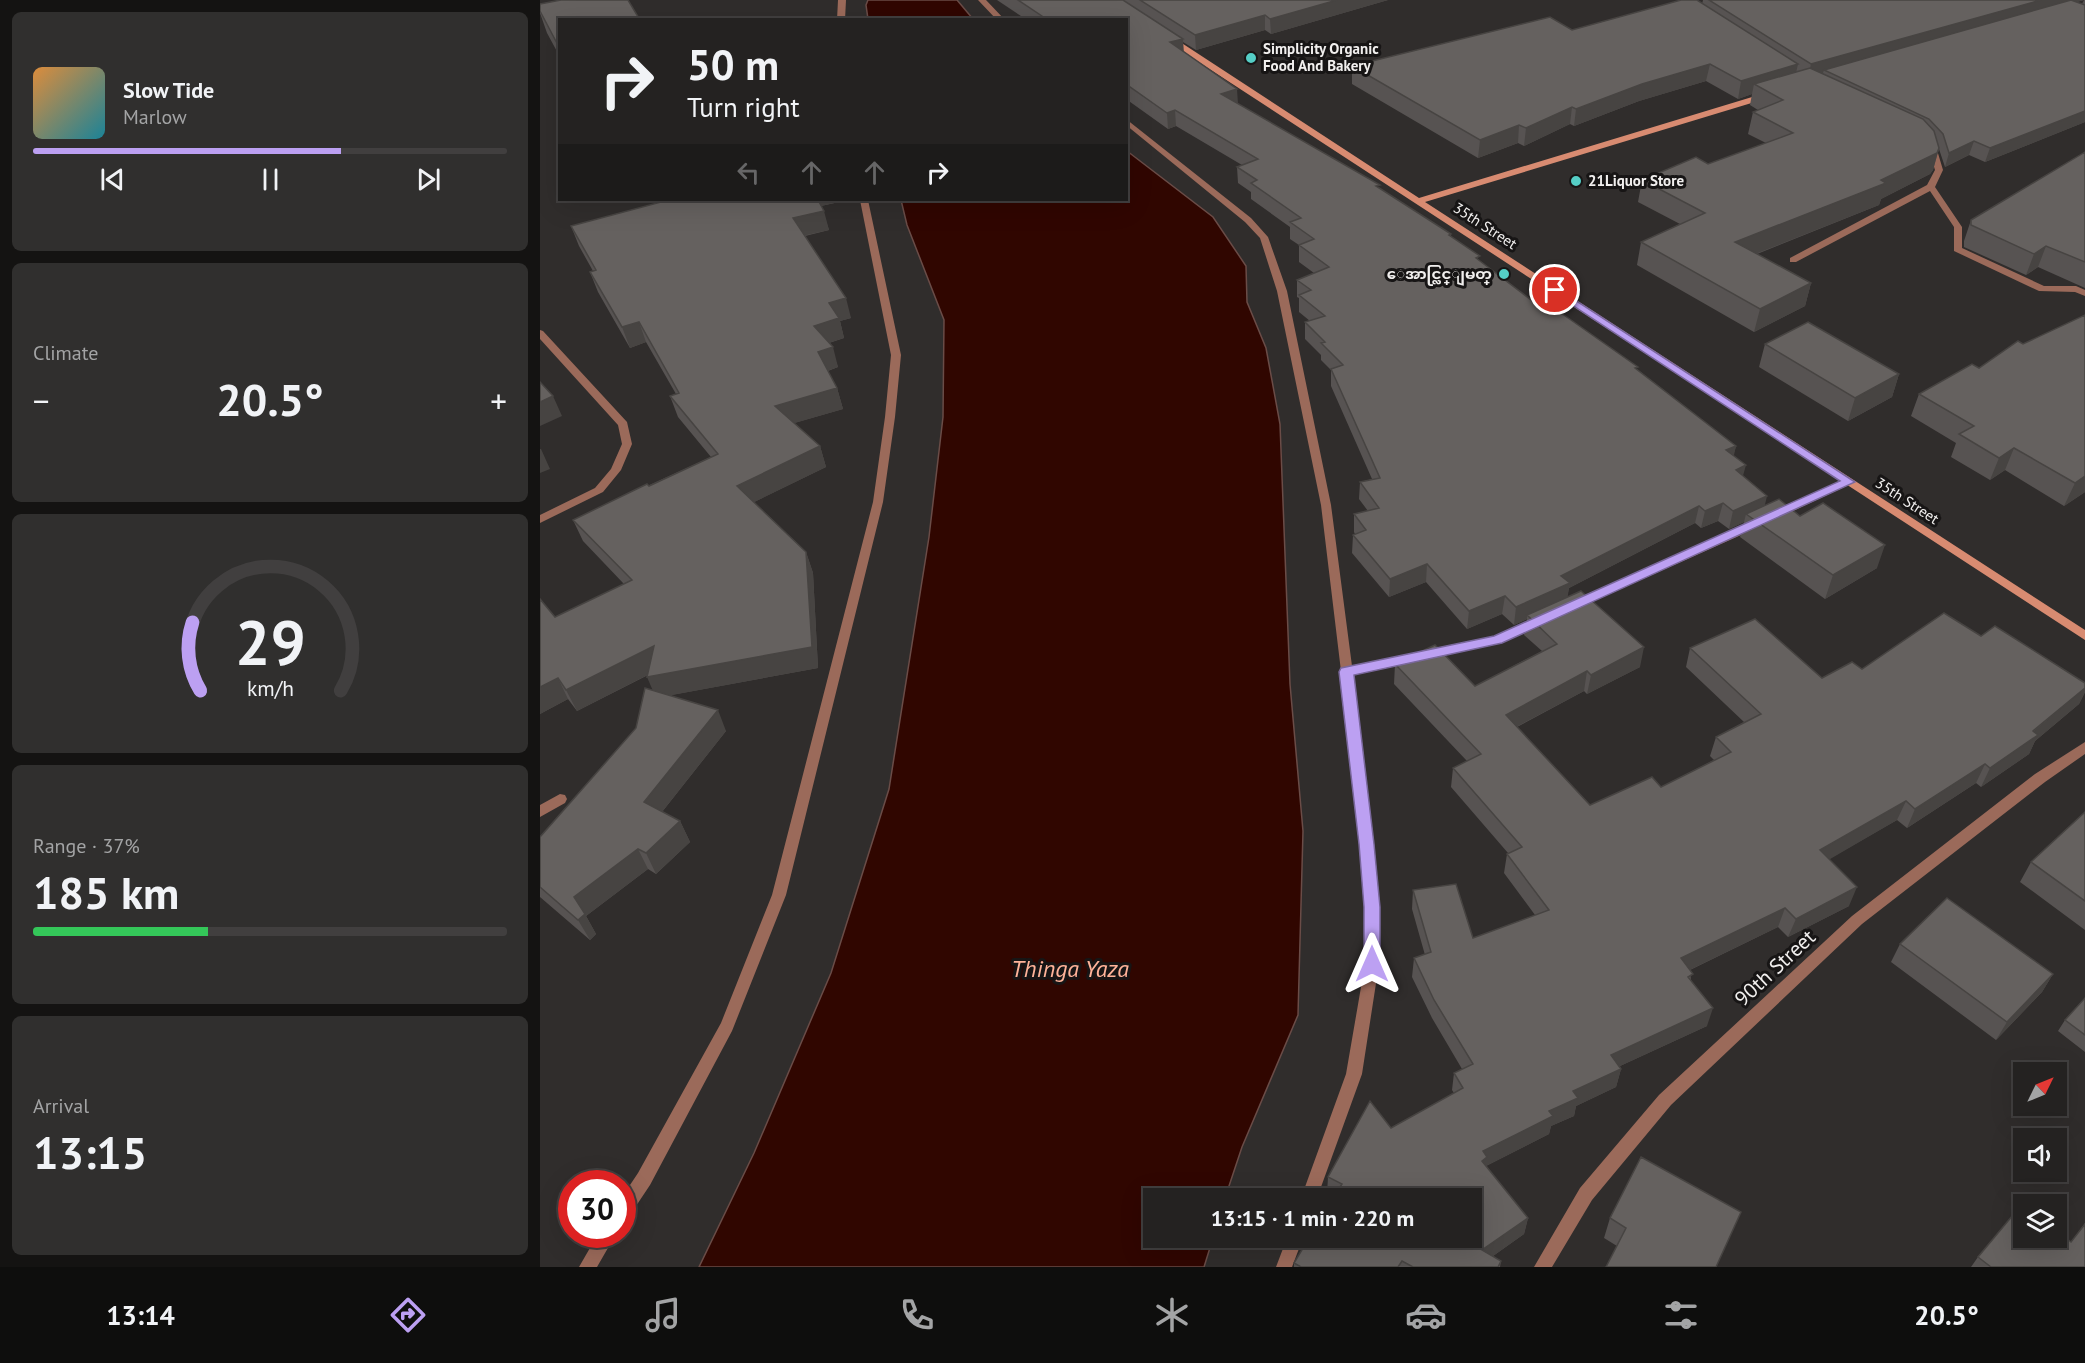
<!DOCTYPE html>
<meta charset="utf-8">
<style>
body{margin:0;font-family:"PT Sans","Noto Sans Myanmar",sans-serif;background:#302f2e;color:#f1f3f6;height:100vh;display:flex;flex-direction:column;font-size:22px;white-space:nowrap}
*{box-sizing:border-box;margin:0}
p{font-size:20px;color:#a3a4a5}
.icon{flex:none;width:33px;height:33px;fill:none;stroke:currentColor;stroke-width:2;stroke-linecap:round;stroke-linejoin:round}
.map{position:relative;flex:1;overflow:hidden}
.panel{display:flex;flex-direction:column;gap:12px;padding:12px;background:#141312;width:540px}
.panel>*{flex:none}
.top-card{position:absolute;left:18px;top:18px;width:570px;height:183px;border-radius:0px;box-shadow:0 6px 24px #0002,0 0 0 2px #413f3f;background:#242221;color:#f1f3f6;overflow:hidden}
.needle{width:39px;rotate:47deg}
.controls{position:absolute;left:1473px;top:1062px;display:grid;gap:12px}
.controls a{display:grid;place-items:center;width:54px;height:54px;border-radius:0px;background:#242221;box-shadow:0 6px 24px #0002,0 0 0 2px #413f3f;font-size:30px}
.speed{position:absolute;left:18px;top:1170px;display:flex;gap:12px;font-size:30px;font-weight:700;text-align:center}
.speed>*{display:grid;place-content:center;width:78px;height:78px;border-radius:50%;background:#242221;box-shadow:0 6px 24px #0002,0 0 0 2px #413f3f;line-height:1}
.speed .limit{border:9px solid #d22;background:#fff;color:#111}
.pin{position:absolute;display:grid;place-items:center;width:51px;height:51px;color:#fff;margin:-26px;border:3px solid #fff;border-radius:50%;box-shadow:0 2px 6px #0007}
.me{position:absolute;width:66px;margin:-33px;rotate:0deg;stroke-linejoin:round;filter:drop-shadow(0 0 4px #0008)}
.turn{display:flex;align-items:center;gap:21px;height:126px;padding:0 30px;font-size:27px}
.turn .icon{width:78px;height:78px;stroke-width:2.5}
.turn b{display:block;font-size:42px;line-height:51px}
.lanes{display:flex;align-items:center;height:57px;padding:0 30px;background:#0003;justify-content:center;gap:30px;direction:ltr}
.lanes .off{opacity:.35}
.big{font-size:45px;font-weight:700;line-height:1.1}
.panel .tile{flex:1;display:flex;flex-direction:column;justify-content:center;gap:9px;min-width:0;padding:0 21px;border-radius:9px;background:#302f2e}
.panel .dial{align-items:center;gap:0}
.dial svg{height:156px;overflow:visible;fill:none;stroke:#413f3f;stroke-width:7;stroke-linecap:round;text-anchor:middle}
.dial text{fill:#f1f3f6;stroke:none}
.song{display:flex;align-items:center;gap:18px}
.cover{width:72px;height:72px;border-radius:9px;background:linear-gradient(135deg,hsl(30 70% 55%),hsl(190 70% 35%))}
.played{height:6px;border-radius:3px;background:linear-gradient(90deg,#bca0f2 65%,#413f3f 65%)}
.keys{display:flex;justify-content:space-around;direction:ltr}
.heat{display:flex;justify-content:space-between;align-items:center;font-size:33px;direction:ltr}
.charge{height:9px;border-radius:4px;background:linear-gradient(90deg,#34c759 37%,#413f3f 0)}
.trip{position:absolute;left:603px;top:1188px;width:339px;height:60px;border-radius:0px;background:#242221;box-shadow:0 6px 24px #0002,0 0 0 2px #413f3f;font-weight:700;line-height:60px;text-align:center}
.menu{display:flex;height:96px;justify-content:space-around;align-items:center;background:#0e0e0d;color:#a3a4a5}
.menu .icon{width:42px;height:42px}
.menu .selected{color:#bca0f2}
.menu b{font-size:27px;color:#f1f3f6}
main{display:flex;flex:1;min-height:0}
.map>svg:first-child{display:block}
.water{fill:#300600;stroke:#6a4c47;stroke-width:1.5}
.lines{fill:none;stroke-linecap:round;stroke-linejoin:round}
.street{fill:#9b6a5a;fill-rule:evenodd}
.secondary{fill:#d88b71;fill-rule:evenodd}
.wall{fill:#575352}
.shaded-wall{fill:#474442}
.building{fill:#65615f;stroke:#474442;stroke-width:1.5}
.route{fill:#bca0f2;stroke:#7a689d;stroke-width:1.5}
.poi-dot{fill:#55cec6;stroke:#171515;stroke-width:2}
.labels{text-anchor:middle;stroke-width:6;stroke-linejoin:round;paint-order:stroke}
.far-poi-label{font-size:15px;font-weight:bold;fill:#f1efee;stroke:#171515;text-anchor:start}
.far-street-label{font-size:15px;fill:#f1efee;stroke:#171515}
.near-street-label{font-size:21px;fill:#f1efee;stroke:#171515}
.near-water-label{font-size:24px;font-style:italic;fill:#ffb399;stroke:#171515}
</style>
<main>
<section class="panel">
<div class="tile">
<div class="song"><i class="cover"></i><div><b>Slow Tide</b><p>Marlow</p></div></div>
<div class="played"></div>
<div class="keys"><svg class="icon" aria-label="previous" viewBox="0 0 24 24"><path d="M18 5L8 12l10 7zM5 5v14"/></svg><svg class="icon" aria-label="pause" viewBox="0 0 24 24"><path d="M8 5v14M16 5v14"/></svg><svg class="icon" aria-label="next" viewBox="0 0 24 24"><path d="M6 5l10 7-10 7zM19 5v14"/></svg></div>
</div>
<div class="tile"><p>Climate</p>
<div class="heat"><a>−</a><b class="big">20.5°</b><a>+</a></div>
</div>
<div class="tile dial"><svg viewBox="0 0 100 80">
<path d="M14 69A42 42 0 1 1 86 69"/>
<path d="M14 69A42 42 0 0 1 10 34" stroke="#bca0f2"/>
<text x="50" y="56" font-size="32" font-weight="700">29</text>
<text x="50" y="72" font-size="11">km/h</text>
</svg></div>
<div class="tile"><p>Range · 37%</p><b class="big">185 km</b><div class="charge"></div></div>
<div class="tile"><p>Arrival</p><b class="big">13:15</b></div>
</section>
<div class="map">
<svg width="1545" height="1267" viewBox="0 0 1545 1267">
<rect width="100%" height="100%" fill="#302d2c"/>
<path class="water" d="M328,0h89l16,19h-105l-2,-14z
M587,151l86,66 33,49 1,36 19,46 14,76 10,260 13,147 -5,184 -56,132 -17,51h-71v40h59l-9,29h-505l55,-114 77,-180 58,-184 40,-252 14,-120 1,-97 -37,-95 -6,-25h225z"/>
<g class="lines">
<path class="street" d="M298,0h8l-1,20h-8z
M438,0h8l19,20h-8z
M586,119l125,99 17,19 19,54 44,214 21,161 142,-30 45,-19 6,4 -2,3 -46,20 -144,31 26,232v57l-17,110 -45,124h-16l45,-124 19,-110v-57l-18,-186 -26,-216 -44,-214 -17,-53 -15,-16 -119,-97z
M1386,143h6l5,7 6,20 -8,17 27,40v21l82,38h32l9,4v6l-10,-4 -36,-1 -85,-40v-24l-24,-36 -134,71h-6v-4l137,-73 8,-15 -6,-20 -4,-5z
M320,200h8l33,155 -6,62 -12,85 -97,393 -54,136 -82,154 -22,33 -6,2v-23l16,-24 83,-150 51,-128 101,-393 12,-85 6,-62z
M0,330l3,1 84,91 5,22 -11,26 -18,22 -63,31v-8l55,-27 16,-19 11,-25 -4,-19 -78,-86z
M1309,478l5,3 -1,2 -73,34 -4,1 -6,-4 2,-3z
M1215,520l6,4 -2,3 -179,80 -4,1 -6,-4 2,-3z
M1545,742v12l-40,28 -183,142 -191,181 -79,95 -40,67h-18l46,-79 79,-93 193,-179 183,-142z
M20,794l5,1 2,4 -2,4 -25,14v-12z
M58,1234h18l-19,33h-18z
M747,1238h16l-11,29h-16z"/>
<path class="secondary" d="M628,38h6l245,160 343,-104h6v4l-343,104 660,428v10l-917,-598z"/>
</g>
<path class="wall" d="M457,0h391l-117,34 -6,-4 -69,20 -13,-8v9l55,53 142,85 71,45v2l29,25 63,48 95,61 98,76 -3,10 10,20 22,29 35,11 77,52 -52,31 -85,-62 4,-15 -15,7 -11,-8 -17,7 -6,-5 -126,65 -2,9 73,70 -53,27 -3,-3 -67,36 73,78 71,-18 53,-27 -4,-4 6,-19 28,-15 -58,-55 4,-19 132,30 40,-9 119,-33 104,47v9l-6,12 -44,37 -6,13 -48,33 -5,-4 -69,45 -10,-8 -68,39 20,47 -61,31 -10,-10 -88,43 1,10 16,46 -87,40 1,3 -5,18 -40,19 -2,10 -23,10 -2,8 -63,32 42,52 -4,16 -31,22 8,5 -1,6h-206v-4l40,-66 -7,-3 1,-17 63,-49 63,-35 -2,-3 2,-17 8,-4 -30,-51 -20,-41 2,-19 11,-3 -13,-46 1,-19 60,48 62,-23 -31,-42 3,-19 1,-1 -57,-66 2,-19 14,-7 -73,-77 1,-20 80,22 67,-35 -18,-16 3,-16 -13,6 -12,-11 -35,15 -41,-47 -37,15 -37,-44 1,-18 2,-1 -1,-2v-18l14,-3 -9,-12 1,-17 12,-3 -41,-93v-16l-10,-10v-5l-16,-16v-17l5,-1 -11,-9v-14l-2,-1v-17l17,-7 -15,-11v-17l-9,-6v-12l-39,-28v-7l-13,-9 -1,-16 5,-2 -66,-39 -8,3 -42,-30v-79h-99z
M1163,0h381l-7,2 5,2 2,-4h1v122l-100,40 -16,-7 -24,12 -6,-18 -6,21 -3,4 -49,25 -2,6 -122,49 54,29 -6,23 -51,26 -117,-67 4,-23 39,-18 -42,-22 4,-22 66,-16 58,-21 -18,-9 5,-22 5,-2 -8,-5 2,-11 -14,5 -32,-18 -67,20 -65,25 -4,-2 -46,22 -6,-3 -40,15 -126,-74v-18l220,-36 130,-26z
M0,4l20,16v37l-13,-24 -7,-20z
M1545,152v136l-47,-21 -12,8 -62,-28v-6l7,-21z
M125,201l174,1 -18,4 8,24 -24,6 46,82 -11,3 4,17 -15,5 9,24 -10,4 9,17 6,21 -49,14 26,23 6,21 -72,35 52,50 7,21 5,95 -147,27 55,36 -64,81 18,9 10,21 -34,32 -8,-5 -62,47 10,18 -6,6 -50,-43v-60l96,-109 17,-38 -5,-15 -71,36 -9,-12 -28,15 15,-97 69,-33 -41,-43 -10,-21 138,-63 -33,-40 -8,-21 6,-2 -30,-52 -16,6 -32,-56 -8,-20 3,-1 -14,-25 -8,-20z
M1225,344l134,30 -7,23 -44,24 -89,-54z
M1483,344l62,148 -21,14 -59,-36 -15,10 -39,-23 5,-14 -45,-27 8,-22 60,-26z
M1545,812v118l-65,-48 11,-20z
M1360,944l153,30 -11,18 -46,48 -105,-78z
M1545,998v54l-27,-21 7,-11z
M1070,1218l106,49 -99,-21 -13,-8z
M1545,1223v44h-114l7,-10 93,-15z"/>
<path class="shaded-wall" d="M797,0h51l-117,34 -1,-15z
M1501,0h43l-257,72 -3,-2 -1,3 -15,4 3,-13z
M725,15v15l-69,20 -1,-15z
M643,39l1,15 -14,-12z
M1170,64l-4,17 -67,20 -65,25 2,-17 66,-25z
M1258,64l-4,18 -40,2 -2,10 -14,5 3,-18z
M697,89l1,15 -17,-10z
M1032,107l-2,17 -46,22 2,-18z
M635,110l1,16 -8,3 -1,-16z
M1545,111v11l-100,40 5,-14z
M979,125l-1,18 -40,15 2,-18z
M1434,141l-5,14 -24,12 4,-14z
M1399,148l-6,22 -3,4 -49,25 -2,6 -149,59 5,-22 146,-62z
M274,200h25v2l-23,5z
M284,211l5,19 -31,7 -5,-19z
M1506,246l-8,21 -12,8 8,-21z
M1271,283l-6,23 -51,26 6,-23z
M306,298l5,20 -11,3 4,17 -25,8 -5,-20 15,-23z
M99,322l7,20 -16,6 -8,-21z
M293,347l5,20 -14,5 -6,-20z
M1359,374l-7,23 -44,24 7,-23z
M297,388l6,21 -62,18 -6,-21z
M13,396l9,20 -22,10v-24z
M280,446l6,21 -82,40 -7,-21z
M1196,446l-4,18 -6,-14z
M1474,448l-9,22 -15,10 9,-22z
M0,449h1l9,20 -10,4z
M1206,465l-5,18 -5,-13z
M1545,476v16l-21,14 11,-23z
M1227,496l-4,17 -17,1 -2,8 -15,7 4,-18z
M1183,503l-5,18 -17,7 4,-17z
M1159,506l-4,17 -126,65 -2,13 -40,14v4l-13,6 2,-18 45,-31z
M1345,545l-8,23 -52,31 8,-24z
M266,552l7,21 5,95 -162,30 -9,-21z
M887,564l-1,18 -37,15 1,-18z
M965,596l-3,18 -35,15 2,-18z
M114,646l9,21 -86,44 -11,-21z
M1104,647l-4,20 -53,27 4,-19z
M1047,671l-3,20 -81,43 3,-19z
M18,678l10,21 -28,15v-27z
M1545,688v4l-6,12 -44,37 -6,13 -48,33 9,-19z
M178,710l8,21 -72,91 -10,-20z
M1445,764l-9,19 -69,45 8,-19z
M1366,801l-9,19 -84,49 7,-19z
M140,821l10,21 -34,32 -10,-21z
M98,849l10,20 -62,47 10,18 -6,6 -12,-20 -4,-23z
M1317,887l-8,19 -61,31 8,-18z
M1245,908l-7,19 -103,50 6,-19z
M1513,974l-11,18 -46,48 11,-18z
M1173,1008l-6,18 -100,46 4,-17z
M1081,1069l-5,18 -40,19 -2,10 -23,10 -2,8 -63,32 -7,12 4,-27 66,-40 24,-20z
M988,1218l-4,16 -45,32 3,-16z"/>
<path class="building" d="M21,0h67l12,20h-80v29l-20,-38v-7z
M478,0h105l60,39 -13,3 67,47 -16,5 159,91 -4,1 75,48 -2,1 31,21 -4,2 67,51 8,-3 87,61 -3,1 101,78 -10,4 20,15 -10,5 31,26 -34,15 -10,-8 -18,8 -6,-5 -138,70 9,7 -54,24 -11,-11 -36,15 -42,-47 -37,15 -37,-44 13,-5 -12,-16 25,-6 -19,-26 20,-4 -49,-109 12,-4 -22,-22 4,-1 -20,-20 20,-6 -26,-21 12,-5 -14,-10 32,-13 -30,-22 15,-6 -24,-17 11,-4 -50,-35 6,-3 -20,-13 21,-8 -83,-49 -8,3 -41,-29v-64h-78z
M600,0h197l-67,19 -5,-4 -70,20z
M1141,0h16l101,64 -57,17 -31,-17 -68,20 -66,25 -4,-2 -46,21 -7,-3 -39,15 -128,-74 198,-49 22,13z
M1169,0h332l-230,64z
M1531,0l14,5v106l-95,37 -16,-7 -25,12 -6,-19 -14,-15 -105,-49z
M1270,68l113,51 11,12 5,17 -2,5 -56,27 5,3 -151,59 76,41 -51,26 -119,-67 64,-29 -63,-33 54,-23 12,7 85,-31 -40,-21 30,-12 -29,-16z
M1545,152v110l-39,-16 -12,8 -63,-29v-5z
M125,200h153l6,11 -31,7 53,80 -17,5 10,15 -25,8 19,21 -15,5 19,36 -62,18 45,40 -83,40 69,66 6,95 -165,30 7,-31 -88,44 -8,-12 -18,9v-88l15,18 77,-37 -59,-60 74,-36 2,2 69,-32 -48,-58 9,-3 -40,-71 -17,5 -32,-55 6,-2 -25,-44 94,-25z
M1545,315v161l-10,7 -61,-35 -15,10 -40,-24 15,-8 -55,-32 53,-30 7,4 39,-27 5,3z
M1268,322l91,52 -44,24 -90,-54z
M0,382l13,14 -13,6z
M1239,499l21,17 23,-13 62,42 -52,30 -87,-61z
M1041,591l63,56 -53,28 -4,-4 -81,44 84,90 62,-28 9,10 70,-35 -15,-15 45,-23 -71,-66 65,-29 67,59 30,-16 10,7 82,-56 37,23 14,-10 90,57v5l-52,43 5,4 -48,33 -5,-4 -70,45 -9,-8 -86,49 37,37 -61,32 -11,-11 -104,50 12,16 -5,3 25,31 -102,47 10,14 -48,22 5,7 -29,13 4,5 -70,35 4,6 -5,4 46,57 -46,32 19,11 -3,6h-85l-11,-6 -4,6h-97l-7,-4 15,-25h163v-40h-139l9,-14 -14,-7 42,-76 21,27 72,-40 -9,-15 19,-9 -39,-64 -20,-42 17,-6 -18,-62 43,-6 17,54 76,-28 -42,-56 15,-7 -69,-79 28,-14 -86,-90 40,-19 40,41 82,-42 -30,-29z
M105,688l73,22 -74,92 36,19 -34,32 -8,-4 -64,48 11,17 -7,6 -38,-33v-50l96,-109z
M1545,812v89l-54,-39z
M1407,898l106,76 -46,48 -107,-78z
M1545,998v37l-20,-15z
M1101,1157l100,55 -25,55h-110l20,-39 -16,-10z
M1483,1203l2,1h-1v34h32v-8l15,12 14,-18v43h-94l-13,-10z"/>
<path class="route" d="M1015,287l300,195 -353,161 -148,32 20,169 6,63v57l-2,6 -6,2 -6,-2 -2,-6v-57l-5,-63 -20,-172 2,-4 153,-32 346,-155 -288,-189 -2,-2z"/>
<g class="poi-dot">
<circle cx="711" cy="58" r="6"/>
<circle cx="1036" cy="181" r="6"/>
<circle cx="964" cy="274" r="6"/>
</g>
<g class="labels">
<g class="far-poi-label">
<text x="723" y="54">Simplicity Organic<tspan x="723" dy="17">Food And Bakery</tspan></text>
<text x="1048" y="186">21Liquor Store</text>
<text x="952" y="279" text-anchor="end">ေအာင္လြင္ျမတ္</text>
</g>
<g class="far-street-label">
<text transform="translate(945 226) rotate(33)" y="5">35th Street</text>
<text transform="translate(1367 501) rotate(33)" y="5">35th Street</text>
</g>
<g class="near-street-label">
<text transform="translate(1235 968) rotate(-43)" y="7">90th Street</text>
</g>
<g class="near-water-label">
<text x="530" y="977">Thinga Yaza</text>
</g>
</g>
</svg>
<div class="controls">
<a><svg class="needle" viewBox="-14 -14 28 28"><path d="M0-13l5 13h-10z" fill="#e53935"/><path d="M0 13l5-13h-10z" fill="#a3a4a5"/></svg></a>
<a><svg class="icon" aria-label="sound" viewBox="0 0 24 24"><path d="M4 9h4l5-4v14l-5-4H4zM17 9q2 3 0 6"/></svg></a>
<a><svg class="icon" aria-label="layers" viewBox="0 0 24 24"><path d="M12 4l9 5-9 5-9-5zM3 14l9 5 9-5"/></svg></a>
</div>
<div class="speed"><div class="limit">30</div></div>
<div class="pin" style="left:1015px;top:290px;background:#d93025"><svg class="icon" aria-label="arrive" viewBox="0 0 24 24"><path d="M6 21V4h12l-3 4 3 4H6"/></svg></div>
<svg class="me" style="left:832px;top:964px" viewBox="-20 -20 40 40"><path d="M0-17L14 15 0 8-14 15z" fill="#bca0f2" stroke="#fff" stroke-width="4"/></svg>
<div class="trip">13:15 · 1 min · 220 m</div>
<div class="top-card">
<div class="turn"><svg class="icon" aria-label="right" viewBox="0 0 24 24"><path d="M7 20v-9h11M14 6l5 5-5 5"/></svg><div><b>50 m</b>Turn right</div></div>
<div class="lanes"><svg class="icon off" aria-label="left" viewBox="0 0 24 24"><path d="M17 20v-9H6M10 6l-5 5 5 5"/></svg><svg class="icon off" aria-label="ahead" viewBox="0 0 24 24"><path d="M12 20V5M6 11l6-6 6 6"/></svg><svg class="icon off" aria-label="ahead" viewBox="0 0 24 24"><path d="M12 20V5M6 11l6-6 6 6"/></svg><svg class="icon" aria-label="right" viewBox="0 0 24 24"><path d="M7 20v-9h11M14 6l5 5-5 5"/></svg></div>
</div>
</div>
</main>
<nav class="menu">
<b>13:14</b>
<svg class="icon selected" aria-label="directions" viewBox="0 0 24 24"><path d="M12 3l9 9-9 9-9-9zM9 14v-3h6M13 9l2 2-2 2"/></svg>
<svg class="icon" aria-label="music" viewBox="0 0 24 24"><path d="M9 18V5l10-2v13"/><circle cx="6" cy="18" r="3"/><circle cx="16" cy="16" r="3"/></svg>
<svg class="icon" aria-label="phone" viewBox="0 0 24 24"><path d="M5 4h4l2 5-3 2q2 4 5 5l2-3 5 2v4C11 20 4 13 5 4z"/></svg>
<svg class="icon" aria-label="climate" viewBox="0 0 24 24"><path d="M12 3v18M4 7l16 10M4 17L20 7"/></svg>
<svg class="icon" aria-label="car" viewBox="0 0 24 24"><path d="M5 17H2v-5l4-1 3-4h7l3 4 3 1v5h-3M9 17h6M6 11h13"/><circle cx="7" cy="17" r="2"/><circle cx="17" cy="17" r="2"/></svg>
<svg class="icon" aria-label="filters" viewBox="0 0 24 24"><path d="M4 7h16M4 17h16"/><circle cx="9" cy="7" r="2"/><circle cx="15" cy="17" r="2"/></svg>
<b>20.5°</b>
</nav>
